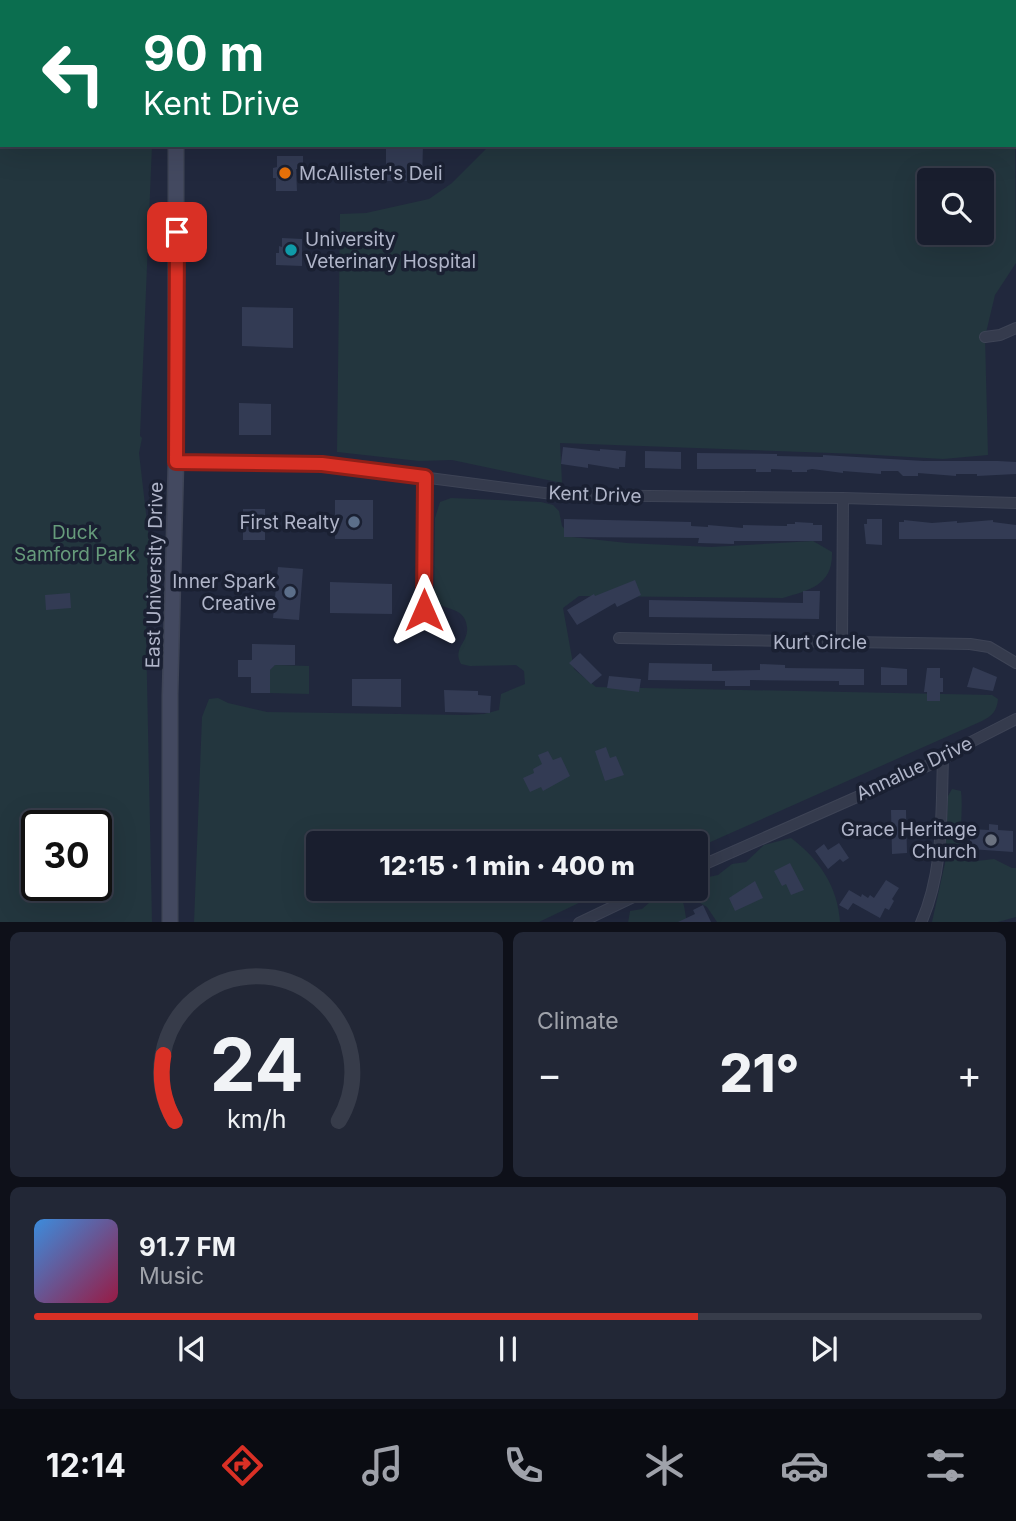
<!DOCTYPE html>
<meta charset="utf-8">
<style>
body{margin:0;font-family:Inter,sans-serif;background:#222736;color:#f1f3f6;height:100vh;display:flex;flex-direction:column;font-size:26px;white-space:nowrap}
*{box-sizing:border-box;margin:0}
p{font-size:23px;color:#9fa2aa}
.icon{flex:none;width:38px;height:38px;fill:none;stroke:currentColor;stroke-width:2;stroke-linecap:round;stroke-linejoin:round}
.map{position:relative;height:922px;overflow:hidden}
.drawer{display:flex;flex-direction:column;gap:10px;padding:10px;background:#0e1019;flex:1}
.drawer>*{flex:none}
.hud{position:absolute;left:0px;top:0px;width:1017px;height:147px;box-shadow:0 7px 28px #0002,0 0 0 2px #373c4a;background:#0b6e4f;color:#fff;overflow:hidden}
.buttons{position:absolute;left:917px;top:168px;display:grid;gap:14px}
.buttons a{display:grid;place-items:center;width:77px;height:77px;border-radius:7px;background:#191e2e;box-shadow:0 7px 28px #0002,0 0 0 2px #373c4a;font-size:35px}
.speed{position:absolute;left:21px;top:810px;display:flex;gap:14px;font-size:35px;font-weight:700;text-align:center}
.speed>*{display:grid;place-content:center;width:91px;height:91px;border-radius:50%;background:#191e2e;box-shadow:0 7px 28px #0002,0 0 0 2px #373c4a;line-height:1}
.speed .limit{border:4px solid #111;border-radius:10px;background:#fff;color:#111}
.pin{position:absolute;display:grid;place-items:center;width:60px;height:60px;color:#fff;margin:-30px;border-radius:14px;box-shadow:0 4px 10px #0006}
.me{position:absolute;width:77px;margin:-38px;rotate:0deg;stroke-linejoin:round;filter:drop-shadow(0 0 5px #0008)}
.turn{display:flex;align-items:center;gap:24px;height:147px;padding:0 28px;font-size:32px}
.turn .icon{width:91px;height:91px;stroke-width:2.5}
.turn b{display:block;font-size:49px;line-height:60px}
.big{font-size:52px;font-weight:800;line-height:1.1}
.drawer .widget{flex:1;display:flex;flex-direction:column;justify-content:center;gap:10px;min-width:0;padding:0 24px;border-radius:10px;background:#222736}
.drawer .dial{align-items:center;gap:0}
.dial svg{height:182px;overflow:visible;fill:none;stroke:#373c4a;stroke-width:7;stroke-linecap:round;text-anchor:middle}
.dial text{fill:#f1f3f6;stroke:none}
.song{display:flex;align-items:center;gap:21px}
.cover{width:84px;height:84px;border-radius:10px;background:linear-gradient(135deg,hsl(210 70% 55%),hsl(340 70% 35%))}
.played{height:7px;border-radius:4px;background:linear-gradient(90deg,#d93025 70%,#373c4a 70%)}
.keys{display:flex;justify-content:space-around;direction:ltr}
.heat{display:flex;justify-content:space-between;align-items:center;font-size:38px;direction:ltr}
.drawer .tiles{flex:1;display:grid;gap:10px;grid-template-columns:1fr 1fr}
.widget:last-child{grid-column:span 2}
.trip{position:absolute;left:306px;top:831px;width:402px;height:70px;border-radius:7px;background:#191e2e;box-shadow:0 7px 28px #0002,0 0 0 2px #373c4a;font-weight:800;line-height:70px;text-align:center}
.tab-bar{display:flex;height:112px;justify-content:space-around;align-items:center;background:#0a0c12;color:#9fa2aa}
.tab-bar .icon{width:49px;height:49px}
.tab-bar .on{color:#d93025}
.tab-bar b{font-size:32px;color:#f1f3f6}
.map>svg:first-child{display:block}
.green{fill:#23363e;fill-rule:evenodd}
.building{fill:#333b54}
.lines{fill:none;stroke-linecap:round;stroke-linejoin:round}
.minor-casing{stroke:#3e4456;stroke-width:12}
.secondary-casing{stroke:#3e4456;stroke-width:17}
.minor{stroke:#353b4d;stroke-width:10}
.secondary{stroke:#434960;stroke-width:14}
.route-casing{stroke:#8d1f18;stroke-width:18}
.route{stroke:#d93025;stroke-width:12}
.food-dot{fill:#e8710a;stroke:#1a2032;stroke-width:2.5}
.culture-dot{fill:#0f9aa8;stroke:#1a2032;stroke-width:2.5}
.service-dot{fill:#5c6f8a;stroke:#1a2032;stroke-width:2.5}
.worship-dot{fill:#6b7280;stroke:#1a2032;stroke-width:2.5}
.labels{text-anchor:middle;stroke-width:7;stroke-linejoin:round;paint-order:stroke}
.poi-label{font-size:19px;fill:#b0b5c9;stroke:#1a2032;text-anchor:end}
.street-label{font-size:19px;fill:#b0b5c9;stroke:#1a2032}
.park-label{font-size:19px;fill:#669b7b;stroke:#1a2032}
</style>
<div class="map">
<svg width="1016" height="923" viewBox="0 0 1016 923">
<rect width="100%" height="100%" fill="#21283d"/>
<path class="green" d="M0,0h157l-155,2v143h150l-12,291 2,2 -3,15 10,86 -3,93 6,290 -152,1zM37,826h59v60h-59z
M514,0h475l-475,2z
M1015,114l1,149 -21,32 -10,42 3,118 -45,4 -84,-5 -299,-11 2,40 -110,-23 -33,1 -82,-9 3,-238 26,-1 63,-14 23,-16 38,-38h525zM929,180h53v53h-53z
M451,498l90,4 12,3 6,6 3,15 10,11 55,6 84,4 102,-6 19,11c1,33 -22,38 -49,46l-204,-2 -16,12 11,61 22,18 396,8 6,4c-1,12 -6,17 -16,22l-285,127 -1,-4h-378v45h290l-69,33 -345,1 8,-206 7,-18 9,-1 10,5 39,9 198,3 19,-1 15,-4 2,-16 24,-10 -1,-13 -8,-6 -46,1 -9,-2c-9,-16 8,-22 6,-37 -2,-20 -21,-16 -33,-26l1,-83 5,-16z
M275,665l34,1v28l-39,-1v-23z
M952,789l9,2c3,23 -5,51 7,71l26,-3 18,9h4v49l-18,5h-66l13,-59 3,-67z
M791,838c28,21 47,49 49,84h-123l-10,-15 -14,-8 -2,-10h5l1,-9 2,-1 19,-4 14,-11 14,-2 18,-17z
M665,889c21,3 18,16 22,33l-59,1 2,-12 12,-2z"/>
<path class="building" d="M386,145h37l-1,36h-36z
M277,156h26v13h-7l1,22h-21v-13h-3v-10l4,-1z
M282,238l20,1v27l-26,-1v-12h3v-7l3,1z
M242,307l51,1v40l-51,-2z
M239,403l32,1v31h-32z
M563,447l37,4v-2l26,2 -1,16h-6v2l-31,-5v4l-27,-4z
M645,451l36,1v17l-36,-1z
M697,453l80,1v2l46,1v-2l101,6h74l18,1v12l-39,2v-2h-21v2l-38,-3v3h-15l-5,-5h-17v3l-38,-3v2l-31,-4 -5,1v2h-15v-2l-21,-1v3h-15v-3h-59z
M335,500h38v39h-38z
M243,509h22v31h-22z
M564,519l127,3v4l17,1v-2l35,3v-3l44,1v-2h8v-2l18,1v2h9v16h-88v3l-36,-1 1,-5 -135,-1z
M867,519h15v26l-16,-1 -2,-20h3z
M904,520l28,3 25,-2v2l36,-3v2l23,3v14h-117v-17h5z
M278,567l25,2 -4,51 -26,-2z
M635,580l6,15 -24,12 -2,-4 -38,22 -10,-15 27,-16 1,2z
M330,582l62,2v30l-62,-1z
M803,591h17l-1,28 -170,-2v-17l154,3z
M70,593l1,15 -25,2 -1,-15z
M252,644l43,1v20h-20l-5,5v23h-19v-16h-13v-17h14z
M580,653l22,22 -11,9 -22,-21z
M649,663l63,1v7l48,-1v-6l25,1v3l79,1v16h-25v-4l-89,-1v6h-25v-5l-77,-1z
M881,667l26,2v16h-26z
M973,667l24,10 -4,14 -26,-4z
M927,668h13v10h3v14h-3v9h-13v-9h-3z
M609,676l32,3 -2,13 -32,-4z
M352,679h49v28l-49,-1z
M444,690l34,1v4l13,1 -1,17 -45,-1z
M606,747l4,11 6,-2 8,19 -19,6 -10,-30z
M548,751l5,9 8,-3 9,19 -27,15 -2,-4 -11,5 -7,-14 11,-5 -1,-4 9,-5 -4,-9z
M891,810h15l1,43 -15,1z
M989,824l9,1v5l15,1v21l-43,-3v-20l19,1z
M839,843l10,15 -6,4 -3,-3 -12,10 -13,-18 9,-7 4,6z
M790,863l14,27 -13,5 -5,-11 -4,2 -8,-15z
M886,880l13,8 -7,11 2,2 -5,9 -4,-2 -5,10 -27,-15 -5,7 -9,-5 10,-15 12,7 1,-3 6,4 2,-3 4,3z
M755,881l8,17 -28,13 -6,-13z
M703,905l8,17h-33l17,-8 -2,-4z"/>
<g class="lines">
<g class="minor-casing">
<path id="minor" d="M985,337l15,-2 16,-7
M176,462l146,2 238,31 283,3 173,5
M425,477l-1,133 15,20
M619,638l351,6 19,3 27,16
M842,641l1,-143
M696,868l247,-109 26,-16 47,-24
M579,923l71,-34
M921,923c23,-52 20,-109 22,-164"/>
</g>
<g class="secondary-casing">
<path id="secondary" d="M177,2v-2
M170,923v-228l6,-233v-317"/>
</g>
<use href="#minor" class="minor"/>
<use href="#secondary" class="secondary"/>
</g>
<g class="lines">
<g class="route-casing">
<path id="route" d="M177,232l-1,230 146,2 103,13 -1,133"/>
</g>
<use href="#route" class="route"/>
</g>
<circle class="food-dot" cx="285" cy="173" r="7"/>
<circle class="culture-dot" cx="291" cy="250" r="7"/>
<g class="service-dot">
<circle cx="354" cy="522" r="7"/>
<circle cx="290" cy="592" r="7"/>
</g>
<circle class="worship-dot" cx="991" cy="840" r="7"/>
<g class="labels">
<g class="poi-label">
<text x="299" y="180" text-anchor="start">McAllister's Deli</text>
<text x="305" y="246" text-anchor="start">University<tspan x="305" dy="22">Veterinary Hospital</tspan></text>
<text x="340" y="529">First Realty</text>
<text x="276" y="588">Inner Spark<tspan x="276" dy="22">Creative</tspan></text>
<text x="977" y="836">Grace Heritage<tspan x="977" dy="22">Church</tspan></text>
</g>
<g class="street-label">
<text transform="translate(595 494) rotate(2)" y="7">Kent Drive</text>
<text transform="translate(154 575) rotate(-89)" y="7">East University Drive</text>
<text x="820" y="649">Kurt Circle</text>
<text transform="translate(914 768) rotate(-25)" y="7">Annalue Drive</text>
</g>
<g class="park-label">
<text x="75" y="539">Duck<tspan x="75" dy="22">Samford Park</tspan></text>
</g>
</g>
</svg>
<div class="buttons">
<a><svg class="icon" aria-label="search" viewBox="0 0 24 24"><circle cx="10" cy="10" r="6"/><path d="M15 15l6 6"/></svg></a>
</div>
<div class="speed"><div class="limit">30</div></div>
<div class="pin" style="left:177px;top:232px;background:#d93025"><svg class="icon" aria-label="arrive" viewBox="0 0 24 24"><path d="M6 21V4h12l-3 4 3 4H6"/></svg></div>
<svg class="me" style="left:424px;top:610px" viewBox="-20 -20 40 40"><path d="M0-17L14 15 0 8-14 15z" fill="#d93025" stroke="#fff" stroke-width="4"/></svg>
<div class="trip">12:15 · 1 min · 400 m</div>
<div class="hud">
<div class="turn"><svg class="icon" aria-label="left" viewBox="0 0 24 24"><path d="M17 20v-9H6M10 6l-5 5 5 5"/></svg><div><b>90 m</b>Kent Drive</div></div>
</div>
</div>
<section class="drawer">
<div class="tiles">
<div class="widget dial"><svg viewBox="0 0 100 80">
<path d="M14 69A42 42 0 1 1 86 69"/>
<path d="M14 69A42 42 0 0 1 9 40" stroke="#d93025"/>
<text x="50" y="56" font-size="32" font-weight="700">24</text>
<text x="50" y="72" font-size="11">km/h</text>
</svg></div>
<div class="widget"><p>Climate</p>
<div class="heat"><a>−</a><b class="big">21°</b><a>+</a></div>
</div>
<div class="widget">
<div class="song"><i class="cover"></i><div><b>91.7 FM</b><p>Music</p></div></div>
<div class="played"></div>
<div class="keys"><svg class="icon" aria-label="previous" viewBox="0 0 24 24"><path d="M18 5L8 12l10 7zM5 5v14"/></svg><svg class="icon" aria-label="pause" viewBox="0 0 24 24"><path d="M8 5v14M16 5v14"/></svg><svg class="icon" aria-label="next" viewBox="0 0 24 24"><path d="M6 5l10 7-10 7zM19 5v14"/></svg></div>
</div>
</div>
</section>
<nav class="tab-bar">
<b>12:14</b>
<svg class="icon on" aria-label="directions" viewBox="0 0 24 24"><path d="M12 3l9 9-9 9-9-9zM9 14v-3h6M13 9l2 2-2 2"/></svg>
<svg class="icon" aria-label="music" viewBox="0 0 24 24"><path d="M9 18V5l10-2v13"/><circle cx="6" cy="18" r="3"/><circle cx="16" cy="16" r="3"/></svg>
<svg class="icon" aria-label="phone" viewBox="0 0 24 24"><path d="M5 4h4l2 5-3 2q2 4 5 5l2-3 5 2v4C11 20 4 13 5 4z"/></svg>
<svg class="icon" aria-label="climate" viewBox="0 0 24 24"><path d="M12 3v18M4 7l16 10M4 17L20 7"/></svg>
<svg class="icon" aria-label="car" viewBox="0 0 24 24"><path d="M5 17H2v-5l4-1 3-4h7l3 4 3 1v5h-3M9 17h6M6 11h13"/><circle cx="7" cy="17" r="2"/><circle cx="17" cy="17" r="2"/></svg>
<svg class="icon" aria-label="filters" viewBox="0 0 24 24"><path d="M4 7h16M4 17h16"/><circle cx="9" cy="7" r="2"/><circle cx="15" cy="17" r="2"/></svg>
</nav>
